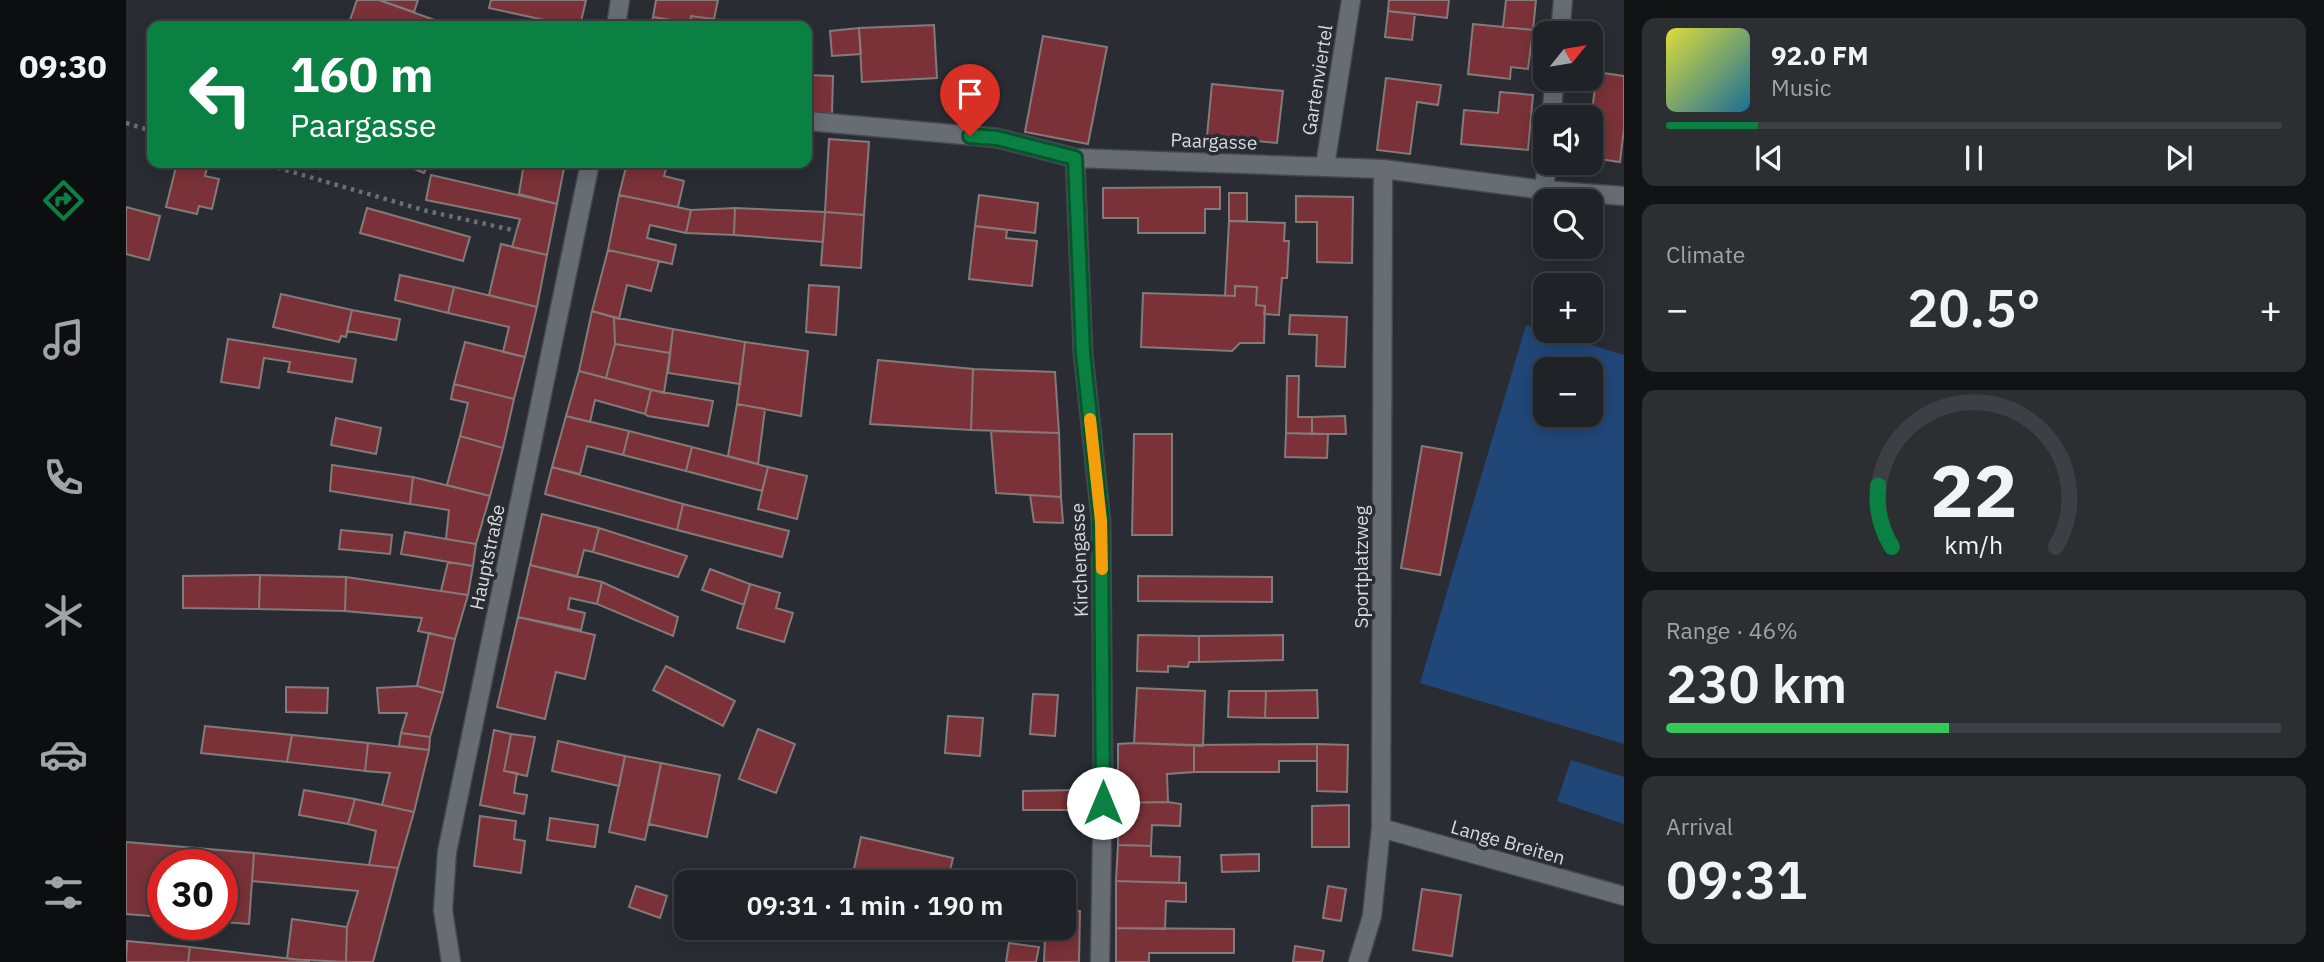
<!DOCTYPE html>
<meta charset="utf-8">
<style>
body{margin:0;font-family:"IBM Plex Sans",sans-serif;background:#2c2f32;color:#f1f3f6;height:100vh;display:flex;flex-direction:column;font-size:26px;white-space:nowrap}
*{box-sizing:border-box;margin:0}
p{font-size:23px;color:#a1a4a7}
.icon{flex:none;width:38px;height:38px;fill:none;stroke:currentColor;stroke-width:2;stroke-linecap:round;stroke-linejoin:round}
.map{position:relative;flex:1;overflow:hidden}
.drawer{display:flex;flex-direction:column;gap:18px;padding:18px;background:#111315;width:700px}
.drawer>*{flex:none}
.banner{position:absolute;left:21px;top:21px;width:665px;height:147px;border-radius:14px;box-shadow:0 4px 18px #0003,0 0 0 2px #3c3f43;background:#0b8043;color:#fff;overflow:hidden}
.needle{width:46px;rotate:60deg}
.fabs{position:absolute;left:1407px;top:21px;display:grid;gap:14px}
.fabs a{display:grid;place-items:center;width:70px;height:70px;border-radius:14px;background:#1f2226;box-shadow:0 4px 18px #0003,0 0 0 2px #3c3f43;font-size:35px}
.speed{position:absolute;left:21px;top:849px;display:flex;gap:14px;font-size:35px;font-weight:700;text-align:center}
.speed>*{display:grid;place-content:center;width:91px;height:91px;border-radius:50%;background:#1f2226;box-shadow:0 4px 18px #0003,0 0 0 2px #3c3f43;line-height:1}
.speed .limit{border:10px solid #d22;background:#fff;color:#111}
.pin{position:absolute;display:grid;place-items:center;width:60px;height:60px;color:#fff;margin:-72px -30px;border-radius:50% 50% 50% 0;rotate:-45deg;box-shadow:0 0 7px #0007}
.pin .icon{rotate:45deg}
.me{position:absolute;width:77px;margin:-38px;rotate:0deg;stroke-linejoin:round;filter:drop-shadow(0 0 5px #0008)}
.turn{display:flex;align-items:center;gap:24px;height:147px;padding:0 28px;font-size:32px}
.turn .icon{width:91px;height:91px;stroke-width:2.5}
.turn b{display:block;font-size:49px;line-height:60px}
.big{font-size:52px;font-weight:600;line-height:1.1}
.drawer .widget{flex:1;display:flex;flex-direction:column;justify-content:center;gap:10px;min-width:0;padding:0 24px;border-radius:14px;background:#2c2f32}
.drawer .dial{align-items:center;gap:0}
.dial svg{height:182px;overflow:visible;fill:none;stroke:#3c3f43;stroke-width:7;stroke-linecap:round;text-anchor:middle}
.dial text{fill:#f1f3f6;stroke:none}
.song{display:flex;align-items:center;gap:21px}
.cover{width:84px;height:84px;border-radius:10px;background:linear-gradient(135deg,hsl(60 70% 55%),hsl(200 70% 35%))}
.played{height:7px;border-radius:4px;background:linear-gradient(90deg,#0b8043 15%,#3c3f43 15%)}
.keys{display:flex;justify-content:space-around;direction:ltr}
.heat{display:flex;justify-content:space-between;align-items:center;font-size:38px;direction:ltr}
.charge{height:10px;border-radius:5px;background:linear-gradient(90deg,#34c759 46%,#3c3f43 0)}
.trip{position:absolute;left:548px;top:870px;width:402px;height:70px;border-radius:14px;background:#1f2226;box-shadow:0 4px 18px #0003,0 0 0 2px #3c3f43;font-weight:600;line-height:70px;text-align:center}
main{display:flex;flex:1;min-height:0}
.tabs{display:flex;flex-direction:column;width:126px;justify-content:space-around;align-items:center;background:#0c0e0f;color:#a1a4a7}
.tabs .icon{width:49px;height:49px}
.tabs .on{color:#0b8043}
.tabs b{font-size:32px;color:#f1f3f6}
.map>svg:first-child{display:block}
.green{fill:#214779;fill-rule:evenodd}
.building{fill:#7a3238;stroke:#847a7a;stroke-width:2}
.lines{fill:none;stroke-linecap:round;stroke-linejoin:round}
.minor-casing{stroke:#44484e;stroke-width:21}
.path{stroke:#6c7075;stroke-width:4.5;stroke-dasharray:3.5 5;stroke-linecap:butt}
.minor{stroke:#686d74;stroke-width:18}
.route-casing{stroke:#07532c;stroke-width:18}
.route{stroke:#0b8043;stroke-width:12}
.slow{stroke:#f59e0b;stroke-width:12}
.labels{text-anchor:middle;stroke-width:7;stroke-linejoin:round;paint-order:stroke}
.street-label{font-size:19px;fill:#d7dade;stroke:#292d33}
</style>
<main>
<nav class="tabs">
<b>09:30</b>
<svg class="icon on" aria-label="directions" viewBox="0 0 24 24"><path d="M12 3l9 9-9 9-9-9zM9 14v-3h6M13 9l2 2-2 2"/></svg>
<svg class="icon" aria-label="music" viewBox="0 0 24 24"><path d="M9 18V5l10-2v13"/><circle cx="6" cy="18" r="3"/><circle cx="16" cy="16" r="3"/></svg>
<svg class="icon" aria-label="phone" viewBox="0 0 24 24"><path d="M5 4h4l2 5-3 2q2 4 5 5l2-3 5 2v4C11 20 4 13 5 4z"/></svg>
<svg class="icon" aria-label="climate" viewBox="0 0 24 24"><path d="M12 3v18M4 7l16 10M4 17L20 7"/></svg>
<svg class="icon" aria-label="car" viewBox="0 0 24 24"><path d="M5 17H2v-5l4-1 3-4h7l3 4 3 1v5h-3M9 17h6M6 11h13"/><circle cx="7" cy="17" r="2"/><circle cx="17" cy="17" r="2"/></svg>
<svg class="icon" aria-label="filters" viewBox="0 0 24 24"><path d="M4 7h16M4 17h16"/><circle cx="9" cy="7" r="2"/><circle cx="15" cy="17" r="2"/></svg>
</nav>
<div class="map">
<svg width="1498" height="962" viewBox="0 0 1498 962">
<rect width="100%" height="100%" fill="#292d33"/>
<path class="green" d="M1400,325l98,30v389l-204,-61zM1419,369h46v46h-46z
M1445,760l53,17v47l-67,-23z"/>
<path class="building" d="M231,0h22l67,24 -1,2h-88l-8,-3z
M253,0h39l-4,12z
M365,0h95l-6,26h-32l1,-5 -60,-13z
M530,0h62l-4,19 -23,-3 -1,7 -37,-6z
M1263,0h60l-2,18 -59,-7z
M1380,0h30l-3,30 -30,-3z
M1262,11l27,3 -3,26 -27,-3z
M565,16l45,6 -1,4h-45z
M527,17l37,6v3h-39z
M1347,24l60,6 -5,39 -17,-2 -1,12 -42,-5z
M808,25l3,53 -75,4 -3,-54z
M733,28l2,26 -29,2 -2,-25z
M917,36l64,11 -19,97 -63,-12z
M1471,72l27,4v52l-4,34 -29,-4v-39z
M681,75l26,1 -1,38 -25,-2z
M1260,78l55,7 -3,20 -21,-3 -7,52 -33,-4z
M1086,84l71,7 -6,52 -70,-7z
M1374,92l33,3 -5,55 -67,-6 3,-34 34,3z
M703,139l40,3 -5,73 -39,-3z
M51,163h31l-3,13 14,3 -7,30 -13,-3 -2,8 -31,-7z
M274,163h29l-5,10z
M398,163h41l-8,41 -38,-10z
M501,163h41l-4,13 20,5 -6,26 -59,-12z
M305,175l126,29 -10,51 -35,-8 8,-28 -94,-19z
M1094,187v22h-15v24h-67v-15h-35v-30z
M1103,193h18v28h-18z
M493,195l72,15 -5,23 -36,-8 -3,13 29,7 -4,19 -64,-14z
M853,195l59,8 -3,30 -60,-7z
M1170,196l57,1 -1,66 -35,-1v-40h-21z
M0,207l34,9 -11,44 -23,-6z
M241,208l103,29 -7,24 -103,-28z
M609,208l90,4 -2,30 -89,-7z
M609,208l-1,27 -48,-2 5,-23z
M699,212l39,3 -3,53 -40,-3z
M1103,221l56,2 -1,18h5l-2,37h-5l-3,37 -15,-1 1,-8 -9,-1 1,-18 -22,-1v10h-10z
M849,226l32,4 -1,8 31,3 -5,45 -63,-7z
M375,244l46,11 -10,52 -48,-12z
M482,250l51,11 -8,30 -24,-6 -8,34 -27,-8z
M274,275l54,12 -6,26 -53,-13z
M683,285l30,2 -3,48 -30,-3z
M1109,286l22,1 -1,18 9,1 -1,37h-24l-8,8 -91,-4 2,-54 92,3z
M328,287l83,20 -12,50 -22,-5 6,-25 -61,-14z
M155,294l71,16 -6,27 -5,-1 -2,6 -66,-15z
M226,310l48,9 -4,21 -49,-9z
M466,311l22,6 1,27 -9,34 -27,-7z
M1164,315l57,2 -2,50 -29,-1 1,-31 -28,-1z
M488,317l59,12 -3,24 -55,-9z
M547,329l72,13 -5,42 -72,-11z
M102,339l128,20 -4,23 -64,-10 2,-10 -26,-4 -5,30 -38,-6z
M339,342l60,15 -11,42 -60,-15z
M619,342l63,9 -7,65 -64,-12z
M489,344l55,9 -6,40 -58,-15z
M752,360l95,9 -2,61 -101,-6z
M847,369l82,3 4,61 -88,-3z
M453,371l72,19 -6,24 -50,-14 -5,22 -24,-6z
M1161,376h12l-1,41h14v17l-26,-1z
M328,384l60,15 -11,49 -43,-12 8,-33 -17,-4z
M525,390l62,11 -5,25 -60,-10 -3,-2z
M611,404l28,5 -7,55 -30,-8z
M440,416l63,15 -6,24 -36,-9 -7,28 -28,-7z
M1219,416l1,18h-34v-17z
M210,418l45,10 -5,26 -45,-9z
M503,431l63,16 -6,24 -63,-16z
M865,431l68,2 2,64 -65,-4z
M1160,433l42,1 -1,24 -42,-1z
M1008,434h38v101h-40z
M334,436l43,12 -13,48 -43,-11z
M1296,446l40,7 -22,122 -39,-7z
M566,447l76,20 -6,24 -76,-20z
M206,465l81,12 -3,27 -80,-13z
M426,467l131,37 -6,26 -132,-36z
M642,467l39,9 -10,43 -39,-10z
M287,477l77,19 -14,48 -30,-5 3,-29 -39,-6z
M904,495l31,2 2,26 -29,-1z
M557,504l106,27 -7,26 -105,-27z
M416,514l57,14 -6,24 -9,-2 -7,27 -47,-12z
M473,528l88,28 -9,21 -85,-25z
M215,530l51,5 -2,19 -51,-5z
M279,532l71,12 -3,22 -72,-12z
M322,562l25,4 -5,29 -27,-4z
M404,565l72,17 -5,22 -27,-6 -2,11 17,4 -4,17 -63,-13z
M584,569l40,15 -6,21 -42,-15z
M134,575l86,2 -1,34 -86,-2z
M134,575l-1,34 -76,-1v-32z
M1012,576l134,1v25l-134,-1z
M220,577l122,18 -13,44 -37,-8 4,-13 -77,-7z
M476,582l76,35 -5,19 -76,-32z
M624,584l30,9 -4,15 17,5 -9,29 -47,-14z
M392,617l77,18 -10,44 -29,-7 -11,47 -48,-12z
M303,633l26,6 -12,54 -26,-7z
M1012,635l61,1v26h-10l-1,5 -20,-1v6l-31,-1z
M1157,635v25l-84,2v-26z
M540,666l69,35 -12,25 -70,-36z
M291,686l26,7 -13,44 -29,-4 6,-20h-28l-2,-25z
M160,687l42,1 -1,25 -41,-1z
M1011,688l68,3 -2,55 -69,-3z
M1191,690l1,28h-53l1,-27z
M1103,691h37l-1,27 -37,-1z
M907,694l25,1 -3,41 -25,-2z
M822,716l35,2 -3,38 -35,-3z
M79,726l87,9 -5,27 -86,-9z
M632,729l37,15 -19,49 -37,-14z
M368,730l17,4 -7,37 13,2 -3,20 13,2 -3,19 -44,-9z
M275,733l29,4 -1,13 -30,-4z
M385,734l24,3 -8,39 -23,-5z
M166,735l76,8 -3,28 -78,-9z
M432,741l67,15 -6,30 -67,-15z
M242,743l61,7 -15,62 -32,-7 8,-32 -25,-2z
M1008,743l60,2v27l-27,2 1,28 -50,1v-59z
M1191,744l31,1 -1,47 -30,-1z
M1191,744v17h-38v11h-85v-27z
M499,756l36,7 -16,77 -36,-8z
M535,763l59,12 -13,62 -58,-13z
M178,790l51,9 -7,25 -49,-9z
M952,790l1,20h-56v-19z
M229,799l59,13 -16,56 -29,-3 7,-34 -28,-7z
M1042,802l13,2 -1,22 -28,-1 -1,21 -33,-1v-42z
M1223,805v42h-37v-41z
M354,816l36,5 -2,18 11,2 -4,32 -47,-7z
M424,818l48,7 -3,22 -48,-7z
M735,837l92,21 -6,24h-96z
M0,842l128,11 -5,71 -27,-2v-58h-59v53l-37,-3z
M992,845l33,1v10l29,1 -1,26 -63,-2z
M128,853l144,15 -25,94h-27l1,-35 11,-36 -106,-10z
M1133,854v17l-37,1 -1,-17z
M990,881l70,2v19l-20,-1 -1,28 -49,-1z
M510,886l31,10 -7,22 -31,-11z
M1202,886l18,3 -5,32 -18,-3z
M1296,889l39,6 -9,61 -39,-6z
M938,910l16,1 -1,51h-35l1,-25 15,1v-10h4z
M166,919l55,8 -1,35 -59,-3z
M990,928l118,1v24h-85v9h-33z
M1,941l63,6 -2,15h-62z
M883,943l30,4 -3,15h-30z
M1169,946l29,5 -2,11h-29z
M64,947l119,14v1h-121z"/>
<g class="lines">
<g class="minor-casing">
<path id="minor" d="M490,26l4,-26
M1434,33l3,-33
M1425,117l4,-38
M681,121l190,17 78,20 308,11 161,21 80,6
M949,158l8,195 18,168 2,255 -3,186
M1199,166l26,-166
M1418,190l3,-27
M1255,828l243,68
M325,962l-8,-52 4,-58 143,-689
M1232,962l14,-46 9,-88 2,-659"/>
</g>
<path class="path" d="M0,123l26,8
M135,163l166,48 90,20"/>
<use href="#minor" class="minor"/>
</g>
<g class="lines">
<g class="route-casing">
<path id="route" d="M844,136l27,2 78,20 8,195 18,168 2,282"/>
</g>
<use href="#route" class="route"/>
<path class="slow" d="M964,419l11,102 1,48"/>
</g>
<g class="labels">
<g class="street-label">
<text transform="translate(1191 80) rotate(-81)" y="7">Gartenviertel</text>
<text transform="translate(1088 141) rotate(2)" y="7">Paargasse</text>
<text transform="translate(361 557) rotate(-78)" y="7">Hauptstraße</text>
<text transform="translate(953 560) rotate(-92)" y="7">Kirchengasse</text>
<text transform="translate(1235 567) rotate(-90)" y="7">Sportplatzweg</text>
<text transform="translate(1382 842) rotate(16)" y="7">Lange Breiten</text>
</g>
</g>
</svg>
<div class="fabs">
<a><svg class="needle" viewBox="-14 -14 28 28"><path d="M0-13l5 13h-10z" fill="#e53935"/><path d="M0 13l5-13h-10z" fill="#a1a4a7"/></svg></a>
<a><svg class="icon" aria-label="sound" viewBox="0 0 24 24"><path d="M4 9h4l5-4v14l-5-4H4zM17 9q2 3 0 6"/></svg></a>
<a><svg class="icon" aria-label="search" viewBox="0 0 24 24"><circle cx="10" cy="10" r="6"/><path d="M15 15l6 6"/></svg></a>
<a>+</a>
<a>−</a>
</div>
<div class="speed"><div class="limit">30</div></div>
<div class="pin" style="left:844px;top:136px;background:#d93025"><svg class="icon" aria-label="arrive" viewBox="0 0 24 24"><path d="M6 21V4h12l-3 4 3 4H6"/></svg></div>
<svg class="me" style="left:977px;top:803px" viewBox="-20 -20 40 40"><circle r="19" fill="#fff"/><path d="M0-13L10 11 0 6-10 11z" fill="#0b8043"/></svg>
<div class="trip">09:31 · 1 min · 190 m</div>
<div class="banner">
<div class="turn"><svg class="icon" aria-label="left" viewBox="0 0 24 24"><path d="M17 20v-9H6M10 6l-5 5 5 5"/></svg><div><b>160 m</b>Paargasse</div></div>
</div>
</div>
<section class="drawer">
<div class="widget">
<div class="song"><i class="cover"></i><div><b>92.0 FM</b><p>Music</p></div></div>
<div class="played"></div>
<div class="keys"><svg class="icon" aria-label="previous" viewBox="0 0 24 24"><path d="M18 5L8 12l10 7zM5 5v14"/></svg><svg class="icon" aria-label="pause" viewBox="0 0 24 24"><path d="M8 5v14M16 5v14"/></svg><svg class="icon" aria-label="next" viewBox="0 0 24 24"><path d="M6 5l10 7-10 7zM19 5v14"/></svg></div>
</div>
<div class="widget"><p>Climate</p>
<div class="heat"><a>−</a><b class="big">20.5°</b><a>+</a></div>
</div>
<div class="widget dial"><svg viewBox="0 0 100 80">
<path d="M14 69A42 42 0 1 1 86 69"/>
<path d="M14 69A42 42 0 0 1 8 42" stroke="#0b8043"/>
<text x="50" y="56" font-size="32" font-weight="700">22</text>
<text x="50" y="72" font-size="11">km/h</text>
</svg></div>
<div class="widget"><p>Range · 46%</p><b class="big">230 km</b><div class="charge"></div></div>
<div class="widget"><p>Arrival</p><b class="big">09:31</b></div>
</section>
</main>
